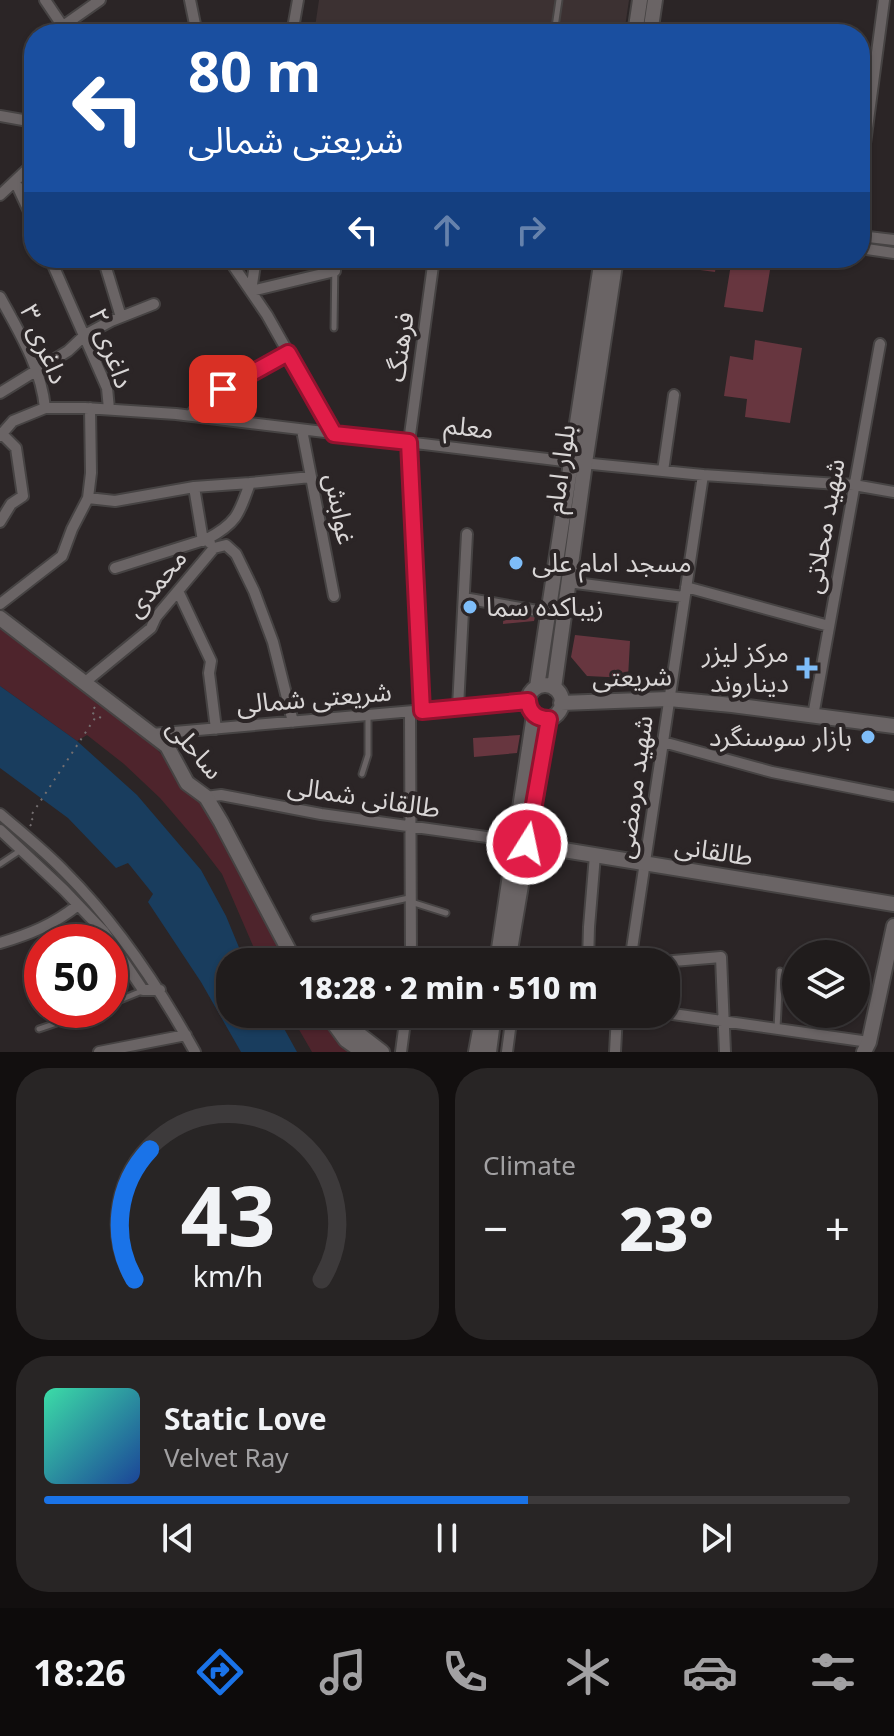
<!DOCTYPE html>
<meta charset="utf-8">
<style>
body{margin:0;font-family:"Noto Sans","Noto Sans Arabic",sans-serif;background:#282525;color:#f1f3f6;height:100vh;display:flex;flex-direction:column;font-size:30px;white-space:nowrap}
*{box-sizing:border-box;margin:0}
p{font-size:26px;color:#a2a1a3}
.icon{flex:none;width:44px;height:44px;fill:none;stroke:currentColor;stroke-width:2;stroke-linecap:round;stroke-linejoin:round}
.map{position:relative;height:1052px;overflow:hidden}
.panel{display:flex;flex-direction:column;gap:16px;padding:16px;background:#120f0f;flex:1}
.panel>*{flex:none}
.guide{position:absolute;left:24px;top:24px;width:846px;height:244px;border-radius:32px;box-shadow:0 2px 6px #0004,0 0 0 2px #3d3a3b;background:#1a4fa0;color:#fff;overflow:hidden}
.controls{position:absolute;left:782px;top:940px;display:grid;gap:16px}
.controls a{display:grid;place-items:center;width:88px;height:88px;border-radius:50%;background:#201c1c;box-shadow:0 2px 6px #0004,0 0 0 2px #3d3a3b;font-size:40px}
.speed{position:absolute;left:24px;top:924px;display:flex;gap:16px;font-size:40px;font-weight:700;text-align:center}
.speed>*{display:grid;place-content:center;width:104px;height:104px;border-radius:50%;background:#201c1c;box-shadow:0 2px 6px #0004,0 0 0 2px #3d3a3b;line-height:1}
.speed .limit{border:12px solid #d22;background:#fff;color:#111}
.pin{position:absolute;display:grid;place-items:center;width:68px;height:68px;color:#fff;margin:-34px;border-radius:16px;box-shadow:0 4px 12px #0006}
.me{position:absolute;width:88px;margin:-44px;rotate:10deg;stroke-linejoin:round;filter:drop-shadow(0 0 6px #0008)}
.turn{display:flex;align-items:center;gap:28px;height:168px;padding:0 32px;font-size:36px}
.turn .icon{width:104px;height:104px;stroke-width:2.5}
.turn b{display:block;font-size:56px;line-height:68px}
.lanes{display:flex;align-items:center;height:76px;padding:0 32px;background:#0003;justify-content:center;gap:40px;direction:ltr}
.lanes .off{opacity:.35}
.big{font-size:60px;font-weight:800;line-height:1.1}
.panel .tile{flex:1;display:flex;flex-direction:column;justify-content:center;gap:12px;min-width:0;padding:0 28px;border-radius:32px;background:#282525}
.panel .dial{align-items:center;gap:0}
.dial svg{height:208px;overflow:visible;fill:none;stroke:#3d3a3b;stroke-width:7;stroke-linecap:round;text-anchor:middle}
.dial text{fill:#f1f3f6;stroke:none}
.song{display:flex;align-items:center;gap:24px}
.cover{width:96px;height:96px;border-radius:12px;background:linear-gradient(135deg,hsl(160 70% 55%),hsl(220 70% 35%))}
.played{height:8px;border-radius:4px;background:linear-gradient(90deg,#1a73e8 60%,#3d3a3b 60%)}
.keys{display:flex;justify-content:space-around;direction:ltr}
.heat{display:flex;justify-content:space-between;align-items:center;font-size:44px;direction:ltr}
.panel .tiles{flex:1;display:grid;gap:16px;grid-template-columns:1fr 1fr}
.tile:last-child{grid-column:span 2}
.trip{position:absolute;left:216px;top:948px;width:464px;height:80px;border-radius:32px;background:#201c1c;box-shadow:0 2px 6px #0004,0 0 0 2px #3d3a3b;font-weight:800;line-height:80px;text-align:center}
.menu{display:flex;height:128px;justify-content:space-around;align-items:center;background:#0d0b0b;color:#a2a1a3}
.menu .icon{width:56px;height:56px}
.menu .on{color:#1a73e8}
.menu b{font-size:36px;color:#f1f3f6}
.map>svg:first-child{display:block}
.built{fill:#3c3132}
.green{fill:#4e242c}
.water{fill:#193d5e}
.building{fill:#67363f}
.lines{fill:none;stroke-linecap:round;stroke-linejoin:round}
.lane-casing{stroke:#464343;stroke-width:9}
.street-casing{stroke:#464343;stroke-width:14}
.secondary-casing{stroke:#464343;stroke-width:18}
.path{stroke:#746f70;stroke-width:2;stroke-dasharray:2 6;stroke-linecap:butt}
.lane{stroke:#6a6465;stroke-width:5}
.street{stroke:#6a6465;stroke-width:10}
.secondary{stroke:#6a6465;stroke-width:14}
.route-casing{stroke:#92132f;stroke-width:20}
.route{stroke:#e11d48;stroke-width:14}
.poi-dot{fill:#7ebdf9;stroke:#2b2526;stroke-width:3}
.labels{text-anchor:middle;stroke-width:8;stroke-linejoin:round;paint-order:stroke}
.street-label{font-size:26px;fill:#d9d6d6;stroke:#2b2526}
.poi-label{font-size:26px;fill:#d9d6d6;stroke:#2b2526;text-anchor:start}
</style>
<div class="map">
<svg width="894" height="1052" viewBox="0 0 894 1052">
<rect width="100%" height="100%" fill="#2b2526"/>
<path class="built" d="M319,0h310l-5,34h-310z"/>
<path class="green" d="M0,627l145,109 26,29 33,39 86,158h-30l-38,-88 -26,-34 -36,-42 -36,-34 -37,-29 -10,6 -77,-55z
M290,1014h30l32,38h-40z"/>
<path class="water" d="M0,686l77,55 60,54 64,75 25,46 19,46h-15v52h46l21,38h-56l-40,-70 -53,-80 5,-8 -25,-31 -12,5 -48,-50 -68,-50z"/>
<path class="building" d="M649,258h68l-2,14 -66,-9z
M732,258l27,3 -1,7 12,2 -7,42 -39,-5z
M755,340l47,8 -12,75 -45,-6 2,-18 -23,-3 6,-40 23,4z
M518,601l19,6 -3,14 -31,3 1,-19z
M575,635l55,6 -2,37 -41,-2 -16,-19z
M520,735l-3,18 -43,4 -1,-19z"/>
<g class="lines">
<g class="lane-casing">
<path id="lane" d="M554,34l5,-34
M334,328l1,-70
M362,774l6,-19v-39
M0,864l21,-14
M411,902l35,11
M314,918l95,-20
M31,978l11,-4
M110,1004l32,-13
M777,1028l3,-57
M39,1029l56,-19"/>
</g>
<g class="street-casing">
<path id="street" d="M45,0l23,34
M190,0l7,34
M63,26l37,-26
M292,34l6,-34
M0,116l34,6
M15,181l19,41
M860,181l24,-181
M0,195l34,-32
M860,236l34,4
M860,248l34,5
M50,258l57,130 2,21
M103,258l18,59
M228,258l39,57 67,119
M256,258l-5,33 84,-20
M0,297c19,35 41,70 45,111
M0,393l68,-42 17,-16 26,-14 43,-17
M90,408l1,65 -3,25 27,3 79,-14 56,-4
M191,415l10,-14 87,-48
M302,430l32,166
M0,436l13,-15 32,-13h40l91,6 396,48 131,13 151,10 40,7
M663,471l11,-76
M194,487l9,54
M0,522l11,-18 12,-8 -7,-48 -14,-14
M207,539c30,-16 32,-25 43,-56l61,-6
M115,568l92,-29 3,4
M568,582l116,15
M686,587l143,39
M178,591l33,70 -2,12 7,56
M464,598l85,15
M0,604l62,-48 10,-27 16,-31
M84,683l67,-55 5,-11 58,-69 12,-3 10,9 18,37 19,51 20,80
M458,707l9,-173
M422,711l-13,-269 25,-184
M410,712l1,250
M813,716l67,-372
M152,734l376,-33
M663,742l109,30 122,24
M206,797l15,-2 100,19 194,27
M0,814c22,19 45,37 65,58 53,53 94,115 130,180
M0,830l64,60 40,42 39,58h17
M0,943c30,-9 53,-18 78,-38
M588,962l1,-35 6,-72
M630,962l73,-487
M661,962l60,-5 4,95
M666,1013l203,29
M99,1052l87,-17
M401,1052l5,-38
M507,1052l5,-38
M615,1052l2,-38"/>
</g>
<g class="secondary-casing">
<path id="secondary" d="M635,34l5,-34
M650,34l5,-34
M0,618l167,128 20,37 19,14 15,25 74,140
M528 702a17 17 0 1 1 34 0a17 17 0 1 1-34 0Z
M537,687l65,-429
M554,688l31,-225 31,-205
M561,703l108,-4 63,6 162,21
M527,844l367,60
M497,962l37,-247
M508,962l41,-243
M327,1014l19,26 17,12
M342,1014l18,21 22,17
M476,1052l7,-38
M489,1052l5,-38
M864,1052l5,-10 25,-116"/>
</g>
<path class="path" d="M95,707l-4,5 10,6 3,-4
M30,826l4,-5 -4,-4 67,-102"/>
<use href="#lane" class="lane"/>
<use href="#street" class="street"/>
<use href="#secondary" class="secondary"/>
</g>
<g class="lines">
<g class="route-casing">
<path id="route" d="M223,389l65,-36 46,81 75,8 13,269 106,-10c1,12 9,18 21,18l-22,125"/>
</g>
<use href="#route" class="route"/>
</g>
<g class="poi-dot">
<circle cx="516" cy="563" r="8"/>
<circle cx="470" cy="607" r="8"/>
<path d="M803 656h8v8h8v8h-8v8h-8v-8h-8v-8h8z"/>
<circle cx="868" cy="737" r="8"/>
</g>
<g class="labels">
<g class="street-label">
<text transform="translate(44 344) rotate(67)" y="9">داغری ۳</text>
<text transform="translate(400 347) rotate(-82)" y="9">فرهنگ</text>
<text transform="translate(111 348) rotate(70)" y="9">داغری ۲</text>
<text transform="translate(469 427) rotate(7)" y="9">معلم</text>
<text transform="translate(560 469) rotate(-82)" y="9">بلوار امام</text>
<text transform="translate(340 509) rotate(79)" y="9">غوابش</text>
<text transform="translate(824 526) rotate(-80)" y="9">شهید محلاتی</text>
<text transform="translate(156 583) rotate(-50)" y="9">محمدی</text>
<text transform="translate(632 677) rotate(-1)" y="9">شریعتی</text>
<text transform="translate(314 698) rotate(-5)" y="9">شریعتی شمالی</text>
<text transform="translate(195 749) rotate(49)" y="9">ساحلی</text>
<text transform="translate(634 787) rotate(-82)" y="9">شهید مرمضی</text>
<text transform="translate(364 797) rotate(9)" y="9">طالقانی شمالی</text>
<text transform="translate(714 851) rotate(9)" y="9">طالقانی</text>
</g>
<g class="poi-label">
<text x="532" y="572">مسجد امام علی</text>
<text x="486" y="616">زیباکده سما</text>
<text x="789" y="662" text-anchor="end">مرکز لیزر<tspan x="789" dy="30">دیناروند</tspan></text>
<text x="852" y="746" text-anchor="end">بازار سوسنگرد</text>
</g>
</g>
</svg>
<div class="controls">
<a><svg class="icon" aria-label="layers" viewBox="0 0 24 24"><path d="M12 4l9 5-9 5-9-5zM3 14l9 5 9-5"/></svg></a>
</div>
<div class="speed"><div class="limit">50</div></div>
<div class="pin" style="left:223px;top:389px;background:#d93025"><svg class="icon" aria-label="arrive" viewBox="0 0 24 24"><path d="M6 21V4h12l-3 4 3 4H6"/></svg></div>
<svg class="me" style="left:527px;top:844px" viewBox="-20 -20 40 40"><circle r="17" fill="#e11d48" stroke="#fff" stroke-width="3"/><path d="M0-11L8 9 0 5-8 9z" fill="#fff"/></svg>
<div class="trip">18:28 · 2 min · 510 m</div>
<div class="guide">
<div class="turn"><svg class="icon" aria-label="left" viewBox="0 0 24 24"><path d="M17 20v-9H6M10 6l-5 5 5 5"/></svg><div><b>80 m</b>شریعتی شمالی</div></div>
<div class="lanes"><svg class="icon" aria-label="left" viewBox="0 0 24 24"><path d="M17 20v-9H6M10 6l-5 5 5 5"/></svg><svg class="icon off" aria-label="ahead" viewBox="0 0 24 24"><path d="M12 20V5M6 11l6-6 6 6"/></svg><svg class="icon off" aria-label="right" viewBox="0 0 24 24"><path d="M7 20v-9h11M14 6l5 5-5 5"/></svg></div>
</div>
</div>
<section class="panel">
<div class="tiles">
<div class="tile dial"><svg viewBox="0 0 100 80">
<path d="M14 69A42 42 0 1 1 86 69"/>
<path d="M14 69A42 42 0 0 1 20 19" stroke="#1a73e8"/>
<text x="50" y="56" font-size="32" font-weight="700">43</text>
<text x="50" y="72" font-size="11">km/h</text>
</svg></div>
<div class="tile"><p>Climate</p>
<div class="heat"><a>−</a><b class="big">23°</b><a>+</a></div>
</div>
<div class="tile">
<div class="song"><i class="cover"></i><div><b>Static Love</b><p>Velvet Ray</p></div></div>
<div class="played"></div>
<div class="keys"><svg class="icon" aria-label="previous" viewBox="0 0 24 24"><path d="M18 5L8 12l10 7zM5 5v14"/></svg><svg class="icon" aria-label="pause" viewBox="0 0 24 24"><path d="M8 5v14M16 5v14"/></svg><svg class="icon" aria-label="next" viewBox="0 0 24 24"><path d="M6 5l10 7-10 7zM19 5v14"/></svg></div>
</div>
</div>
</section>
<nav class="menu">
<b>18:26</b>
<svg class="icon on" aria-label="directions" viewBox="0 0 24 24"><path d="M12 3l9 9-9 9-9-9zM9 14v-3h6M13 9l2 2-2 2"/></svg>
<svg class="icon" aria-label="music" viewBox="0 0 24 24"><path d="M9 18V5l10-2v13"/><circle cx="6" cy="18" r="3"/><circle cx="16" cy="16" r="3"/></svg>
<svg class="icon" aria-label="phone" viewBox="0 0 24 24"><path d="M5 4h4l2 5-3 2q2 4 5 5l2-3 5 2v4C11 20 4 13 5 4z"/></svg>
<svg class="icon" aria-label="climate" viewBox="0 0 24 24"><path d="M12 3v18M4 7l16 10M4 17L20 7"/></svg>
<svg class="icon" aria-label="car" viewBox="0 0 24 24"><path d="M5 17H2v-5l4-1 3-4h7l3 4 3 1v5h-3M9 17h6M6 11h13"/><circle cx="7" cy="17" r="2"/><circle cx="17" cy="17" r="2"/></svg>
<svg class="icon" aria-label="filters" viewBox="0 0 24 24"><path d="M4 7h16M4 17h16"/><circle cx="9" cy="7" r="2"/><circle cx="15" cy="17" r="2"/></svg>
</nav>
